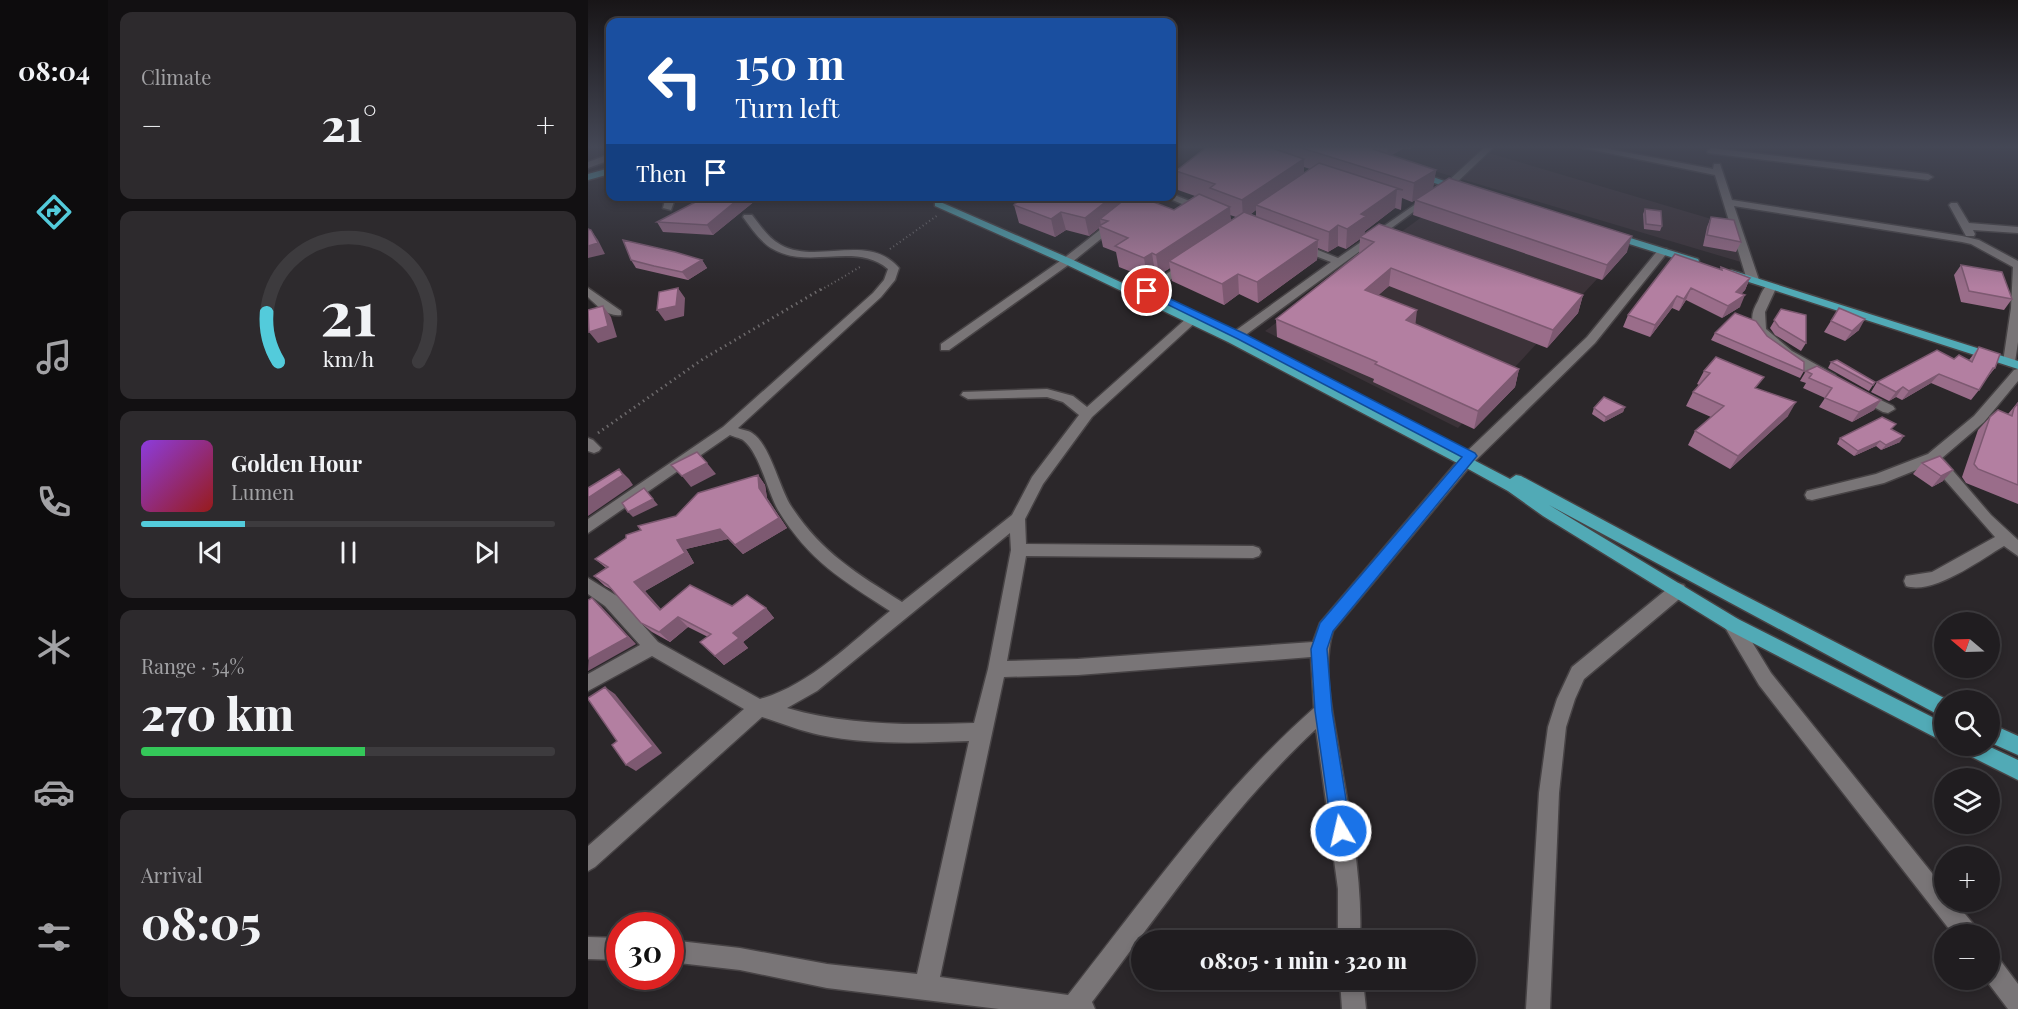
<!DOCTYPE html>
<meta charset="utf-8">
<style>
body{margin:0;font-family:"Playfair Display",serif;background:#2d2a2d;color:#f1f3f6;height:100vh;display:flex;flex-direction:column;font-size:22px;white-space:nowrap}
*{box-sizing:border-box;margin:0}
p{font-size:20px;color:#a2a2a5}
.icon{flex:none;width:33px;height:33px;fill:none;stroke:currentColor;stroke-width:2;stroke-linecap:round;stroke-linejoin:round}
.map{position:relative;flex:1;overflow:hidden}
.panel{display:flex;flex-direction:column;gap:12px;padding:12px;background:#121012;width:480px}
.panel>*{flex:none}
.guide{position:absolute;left:18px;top:18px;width:570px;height:183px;border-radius:12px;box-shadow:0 3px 9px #0003,0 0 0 2px #3d3b3e;background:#1a4fa0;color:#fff;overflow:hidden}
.needle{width:39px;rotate:289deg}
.controls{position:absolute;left:1346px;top:612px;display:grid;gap:12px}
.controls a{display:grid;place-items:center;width:66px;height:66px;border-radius:50%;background:#201d20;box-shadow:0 3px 9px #0003,0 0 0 2px #3d3b3e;font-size:30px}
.speed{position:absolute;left:18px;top:912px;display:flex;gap:12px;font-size:30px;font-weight:700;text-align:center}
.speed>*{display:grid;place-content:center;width:78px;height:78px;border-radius:50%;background:#201d20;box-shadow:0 3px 9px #0003,0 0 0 2px #3d3b3e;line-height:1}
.speed .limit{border:9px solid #d22;background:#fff;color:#111}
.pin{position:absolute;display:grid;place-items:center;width:51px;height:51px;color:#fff;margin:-26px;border:3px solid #fff;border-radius:50%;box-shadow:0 2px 6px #0007}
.me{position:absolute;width:66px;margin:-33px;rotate:351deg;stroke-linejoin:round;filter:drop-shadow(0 0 4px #0008)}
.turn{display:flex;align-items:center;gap:21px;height:126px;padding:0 30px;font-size:27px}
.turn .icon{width:78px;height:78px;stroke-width:2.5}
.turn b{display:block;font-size:42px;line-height:51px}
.then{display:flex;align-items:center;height:57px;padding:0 30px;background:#0003;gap:12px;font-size:22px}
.big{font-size:45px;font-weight:800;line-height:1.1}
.panel .widget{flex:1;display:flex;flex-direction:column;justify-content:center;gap:9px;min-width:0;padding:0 21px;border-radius:12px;background:#2d2a2d}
.panel .dial{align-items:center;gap:0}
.dial svg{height:156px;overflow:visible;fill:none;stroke:#3d3b3e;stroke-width:7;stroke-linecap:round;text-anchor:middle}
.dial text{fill:#f1f3f6;stroke:none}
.song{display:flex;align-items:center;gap:18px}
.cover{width:72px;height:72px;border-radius:9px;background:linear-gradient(135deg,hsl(270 70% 55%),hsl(0 70% 35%))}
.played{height:6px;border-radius:3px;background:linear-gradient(90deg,#53cbdb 25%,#3d3b3e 25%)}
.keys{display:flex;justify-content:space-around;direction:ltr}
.heat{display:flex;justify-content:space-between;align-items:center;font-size:33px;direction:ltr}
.charge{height:9px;border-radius:4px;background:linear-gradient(90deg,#34c759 54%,#3d3b3e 0)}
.trip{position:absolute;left:543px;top:930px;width:345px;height:60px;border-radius:30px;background:#201d20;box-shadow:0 3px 9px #0003,0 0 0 2px #3d3b3e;font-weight:800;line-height:60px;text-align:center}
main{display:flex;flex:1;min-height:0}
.tab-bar{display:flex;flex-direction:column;width:108px;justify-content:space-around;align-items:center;background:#0d0c0d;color:#a2a2a5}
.tab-bar .icon{width:42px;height:42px}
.tab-bar .on{color:#53cbdb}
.tab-bar b{font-size:27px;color:#f1f3f6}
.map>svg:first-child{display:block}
.built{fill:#3b3238}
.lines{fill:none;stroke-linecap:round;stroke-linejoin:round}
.minor-casing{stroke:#474345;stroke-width:3}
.major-casing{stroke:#474345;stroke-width:3}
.path-far1{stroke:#6d6a6c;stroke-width:2;stroke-dasharray:1 3;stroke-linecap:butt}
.path{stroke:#6d6a6c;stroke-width:3;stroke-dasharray:1.5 4;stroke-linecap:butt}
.minor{fill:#797577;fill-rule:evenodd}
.major{fill:#51aab6;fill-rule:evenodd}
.wall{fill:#9a6d8a;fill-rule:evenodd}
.shaded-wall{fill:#7d5971}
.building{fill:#b37fa1;stroke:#7d5971;stroke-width:1.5}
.route{fill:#1a73e8;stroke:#114b97;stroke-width:1.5}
</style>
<main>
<nav class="tab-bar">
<b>08:04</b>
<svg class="icon on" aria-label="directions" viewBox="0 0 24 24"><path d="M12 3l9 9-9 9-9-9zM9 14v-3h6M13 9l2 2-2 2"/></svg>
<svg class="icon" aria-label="music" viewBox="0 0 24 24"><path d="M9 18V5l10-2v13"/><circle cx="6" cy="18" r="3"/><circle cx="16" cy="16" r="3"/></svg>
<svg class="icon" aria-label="phone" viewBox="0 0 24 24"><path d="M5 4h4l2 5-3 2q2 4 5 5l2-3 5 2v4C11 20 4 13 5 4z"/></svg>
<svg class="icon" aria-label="climate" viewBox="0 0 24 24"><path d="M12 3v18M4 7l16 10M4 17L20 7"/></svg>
<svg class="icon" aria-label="car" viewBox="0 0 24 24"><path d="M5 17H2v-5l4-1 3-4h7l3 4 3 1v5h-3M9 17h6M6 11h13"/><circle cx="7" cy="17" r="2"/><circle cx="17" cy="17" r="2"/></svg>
<svg class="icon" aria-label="filters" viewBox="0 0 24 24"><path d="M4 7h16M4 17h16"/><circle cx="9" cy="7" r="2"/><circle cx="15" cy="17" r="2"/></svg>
</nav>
<section class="panel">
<div class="widget"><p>Climate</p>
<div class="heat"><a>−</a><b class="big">21°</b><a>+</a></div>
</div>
<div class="widget dial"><svg viewBox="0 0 100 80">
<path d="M14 69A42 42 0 1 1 86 69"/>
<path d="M14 69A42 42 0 0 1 8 44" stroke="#53cbdb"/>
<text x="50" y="56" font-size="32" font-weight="700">21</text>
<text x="50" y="72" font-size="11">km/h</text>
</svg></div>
<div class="widget">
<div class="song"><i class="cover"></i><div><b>Golden Hour</b><p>Lumen</p></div></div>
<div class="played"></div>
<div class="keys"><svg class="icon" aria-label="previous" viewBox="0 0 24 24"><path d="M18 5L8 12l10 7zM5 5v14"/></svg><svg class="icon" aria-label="pause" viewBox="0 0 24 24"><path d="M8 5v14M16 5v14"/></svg><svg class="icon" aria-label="next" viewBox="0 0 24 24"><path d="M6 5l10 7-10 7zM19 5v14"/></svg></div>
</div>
<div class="widget"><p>Range · 54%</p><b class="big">270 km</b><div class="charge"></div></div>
<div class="widget"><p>Arrival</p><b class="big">08:05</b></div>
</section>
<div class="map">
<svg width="1430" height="1009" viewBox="0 0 1430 1009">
<rect width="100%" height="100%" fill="#2b272a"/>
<path class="built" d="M762,146h115l260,77 16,39z
M864,195l174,53 -168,180 -193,-97z"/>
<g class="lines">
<g class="minor-casing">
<path id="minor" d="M622,146h10l-48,37v-7z
M898,146h9l-43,41 -36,23 -180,132h-8v-6l103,-74 -36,-14v-4h8l35,14 108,-75z
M986,146h19l120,23 1,-5h6l12,36 230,36 17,4 39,21v81l-3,20 -6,4 -6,-4 8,-54 2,-41 -42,-23 -9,-2 -228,-36 25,74 -6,3 -6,-3 -32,-105z
M1123,148l217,26 5,3 -5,3 -220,-27 -1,-2z
M22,154v6l-22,8v-6z
M584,194l35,14 2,2 -8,2 -38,-16h9z
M78,196h10l-5,14 -8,-2z
M327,196h25l9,4 -5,3z
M555,196h11l-83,67 -122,87h-8v-6l122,-85z
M1363,203h6l12,20 49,4v6l-45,-3 2,4 -1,2h-8l-17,-31z
M156,215h8c8,10 16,23 29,30 37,20 87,-13 118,23l-4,12 -14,17 -143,131c4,2 10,2 14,5 18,11 27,54 39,73 31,47 65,67 111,96l110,-87 20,-38 47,-62 -16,-13 -16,-5 -79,2 -7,-4 2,-3 84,-3 26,7 14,11 101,-90 4,-1 6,4 -106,97 -49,67 -18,35 1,25 227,2 6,2 2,4 -2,4 -6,2 -227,-2 -19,105 71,-2 235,-17 7,-19 141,-166 126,-120 72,-88h8v4l-72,90 -124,122 -138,166c-11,35 -1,78 5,114 10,64 25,130 22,195h-22v-51l-22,-160c-86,80 -153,180 -224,273l3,7h-96l-172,-21 -87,-18 -70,-8v-22l70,8 87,16 90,10 52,-233c-49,2 -100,4 -149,-6 -19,-4 -39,-12 -58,-18l-167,150 -7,4v-25l156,-137 -92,-53 -64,35v-17l52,-29 -35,-39 -17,-12v-16l29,18 41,46 102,57c50,-14 90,-56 130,-88 -48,-31 -81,-50 -112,-101 -11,-19 -18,-57 -35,-70 -3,-2 -9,-3 -13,-5l-142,98v-14l135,-92 150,-134 11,-13 4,-11c-33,-28 -80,2 -117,-21 -11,-7 -20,-20 -28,-31zM422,533l1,17 -23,119 -14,54c-64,2 -125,3 -187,-15l30,-17zM723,657l3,51c-95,84 -168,188 -246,287l-128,-18 64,-300 74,-2z
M600,260l5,3 -1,2 -47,32h-8v-4z
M1183,283l6,3 -12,26 1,17 26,22 43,24 1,3 -1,3c-17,4 -74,-37 -81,-53 -4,-10 -1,-19 4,-27 3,-7 6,-16 13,-18z
M0,288l33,23v4c-13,2 -24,-9 -33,-18z
M1430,369v12l-34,41 -42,36 49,57 27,25v16l-14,-10c-24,14 -70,49 -98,40l-2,-5 2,-5 26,-4 63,-35 -64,-73 -47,19 -72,17 -5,-1 -2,-4 2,-4 69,-17 52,-20 46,-38 40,-46z
M1274,391l31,15 2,3 -7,4 -5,-1 -26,-14 -2,-3z
M0,438l5,2 8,8 -2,3 -5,2 -6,-2z
M1090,583l6,2 2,5 -2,5 -100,84 -9,20 -9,28 -7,66 -9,216h-24l13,-216 9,-66 9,-28 15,-32 100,-82z
M1144,617l6,2 33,54 173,215v14h11l20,24 3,8h-25l-194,-249 -36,-61 3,-5z
M0,937l32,1v22l-32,-1z
M1401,953l8,3 21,28v25h-10l-22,-29h3z
M752,980h23l3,29h-24z"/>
</g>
<g class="major-casing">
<path id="major" d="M22,168v6l-22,6v-6z
M825,172h6l48,17 -5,3 -49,-16z
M350,201l133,58 165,77 274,143 6,-4 5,1 207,111 220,113h-4v17l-7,-3 -388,-209 189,114 206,104v19l-218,-113 -183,-113 -35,-25 -47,-26 -233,-123 -165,-79 -128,-57v-4z
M1023,232l87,27 1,2 -1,2h-8l-83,-26v-4z
M1143,270l287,91v8l-291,-94 -1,-2z
M1401,723l29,13v19l-29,-13z
M1371,746h29l30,14v20l-56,-28z"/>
</g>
<path class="path-far1" d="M302,249l48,-34
M233,290l39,-23"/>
<path class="path" d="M10,433l105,-74 120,-71"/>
<use href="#minor" class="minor"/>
<use href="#major" class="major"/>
</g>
<path class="wall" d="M620,146h206l-4,3 -6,-1 -13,7 45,15 -3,18 194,64 -25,28 -189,-65 2,-15 14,-9 -17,11 -10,-4 -1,12 -6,-2 -30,23 -1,3 219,61 -5,18 -31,35 -158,-62 -11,9 37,29 104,45 -4,18 -41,42 -101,-47 1,-3 -97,-42 -1,-18 83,-66 1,-14 -14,10 -8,-3 -10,6 -10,-4 -1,12 -59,43 -19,-9 -15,11 -52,-24 -2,-13 -11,7 -4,-2 -8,5 -28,-11 -3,-15 -13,-5 -4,-19 -10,8 -23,-6 -11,7 -36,-14 -5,-18 5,-4 -20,-4 139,-1 36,14 21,-14 -17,-6 -2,-19zM716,167l6,2 -6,4zM668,210v6l-5,-2zM642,215l6,2 -5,3z
M168,200l-43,35 -50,-3 -6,-10z
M1057,209l17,17 -2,5 -16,-2 -1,-15z
M1123,217l30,25 -5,10 -33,-6 4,-19z
M43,260h71l5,8 -19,12 -52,-12z
M1373,265l51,34 -8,11 -43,-8 -7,-27z
M1133,267l29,11 -5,12 -4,4 -1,13 -18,11 -36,-18 -7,11 -7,-3 -22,29 -27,-10 5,-12 92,-46z
M1251,308l20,22 -14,11 -21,-9z
M1193,309l25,34 -5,8 -26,-16 -5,-7z
M1127,333l52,3 37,35 -4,7 -89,-38z
M1391,347l16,21 -8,10 -8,12 -8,10 -40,-17 -29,17 -6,-3 -7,4 -18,-9 6,-10 77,-23 15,1z
M1243,362l44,20 -6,9 -41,-23z
M1116,371l53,18 31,27 -58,53 -42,-24 7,-14 16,-14 -25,-11 7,-14 6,-7 -2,-1z
M1218,371l75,29 -7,10 -22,12 -33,-15 6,-9 -22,-10 3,-5 -6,-2z
M1430,402v102l-52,-21 -4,-6 16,-47 12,-13 18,-3z
M1037,407l-2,5 -19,10 -12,-8 2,-6z
M1304,430l8,12 -19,8 -5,-4 -22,10 -17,-12 3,-6z
M1352,456l3,25 -11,6 -19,-13 9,-11z
M170,475l7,10 2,13 20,30 -44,26 -15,-15 -42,10 8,14 -49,28 16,19 71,-4 34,2 8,10 -31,24 5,6 -24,17 -24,-23 8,-5 -20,-10 -18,15 -18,-10 -11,-9 -27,-32 -9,-5 -11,-10 12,-8 -11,-9 46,-29 35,-14z"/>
<path class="shaded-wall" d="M800,146h16v2l-17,10z
M716,159v19l-48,27v5l-13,9 -1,-19z
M848,170l-3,18 -21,14 2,-19z
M809,189l-2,19 -30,23 -1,5 -4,1v2l-14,10 1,-20 14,-15z
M154,196h12l2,4 -43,35 -6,-10z
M525,196h23l-36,23 1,7h-2v2l-10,8 -4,-18z
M642,207l1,19 -62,35 1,7 -11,7 -3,-20z
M473,212l5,18 -11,7 -4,-18z
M750,225v21l-10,6 1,-20z
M3,230l7,10 7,14 -17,4v-12z
M1044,236l-5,16 -25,28 5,-15z
M730,240l-1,20 -59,43 -1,-21z
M564,253l3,20 -8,5 -3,-20z
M114,260l5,8 -19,12 -6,-8z
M803,268l-2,18 -25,22 1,-18z
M650,274l1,20 -15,11 -2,-21z
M1162,278l-5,12 -14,14 5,-12z
M90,288l7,10 -1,18 -19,5 -8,-11z
M1103,288l-5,12 -7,11 5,-12z
M995,295l-5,18 -31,35 6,-18z
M1157,295l-5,12 -18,11 6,-12z
M1089,296l-5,12 -22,29 5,-12z
M15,306l8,11 6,20 -19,6 -9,-11z
M829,310l-2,18 -9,-8z
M1277,319l-6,11 -14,11 7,-10z
M931,369l-4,18 -41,42 4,-18z
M1351,374l-8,9 -29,17 7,-9z
M1315,387l-7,10 -7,4 7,-9z
M1293,400l-7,10 -22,12 7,-10z
M1208,402l-8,14 -58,53 8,-13z
M1037,407l-2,5 -19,10 2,-5z
M1316,436l-4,6 -19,8 5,-5z
M1292,441l-4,5 -22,10 4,-5z
M119,463l9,11 -25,13 -9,-11z
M31,469l10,10 4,6 -45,31v-18z
M1365,470l-10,11 -11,6 9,-11z
M170,475l7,10 2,13 20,30 -44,26 -8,-9 24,-57z
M56,488l14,17 -25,12 -5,-5z
M132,529l8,10 -42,10 8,14 -49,28 26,29 -11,-10 -26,-28 43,-42z
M4,598l9,8 35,38 -48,27z
M178,608l8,10 -31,24 5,6 -24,17 -9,-9 18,-23z
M90,617l10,10 -18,15 -11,-10z
M17,687l10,7 47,59 -26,18 -10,-6z"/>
<path class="building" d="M620,146h58l38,13 -62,41 -32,-12 5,-4 -39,-13z
M707,146h83l-5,3 63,21 -22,13z
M731,163l84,27 -6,-1 -36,25 5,2 -19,13 -9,-4 -9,7 -73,-27z
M861,178l183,58 -25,29 -192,-65z
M611,194l31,13 -74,48 -4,-2 -8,5 -29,-12 13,-8 -29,-12 9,-5 -8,-2 29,-23h9l36,14z
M119,196h35l-35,29 -50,-3z
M435,196h90l-28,22 -24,-6 -10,7 -37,-14z
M1057,209l16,2 1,15 -16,-2z
M656,212l74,28 -61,42 -19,-8 -16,10 -53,-23z
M1123,217l23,3 7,22 -34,-7z
M791,224l204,71 -30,35 -162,-62 -26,22 52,20 -11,10 113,49 -41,42 -103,-47 2,-2 -101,-43 98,-77 -14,-5z
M0,229l3,1 7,13 -10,3z
M35,240l52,12 27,8 -20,12 -28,-6 -23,-6z
M1087,254l47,16 -1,-3 29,11 -14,14 9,3 -17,11 -37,-18 -7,11 -7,-3 -22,29 -27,-10z
M1373,265l41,7 10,27 -43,-8z
M90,288l-2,18 -19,4 2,-18z
M15,306l5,20 -19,6 -1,-22z
M1251,308l26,11 -13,12 -21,-10z
M1193,309l25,6v28l-27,-16 -5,-7z
M1147,313l21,8 11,15 37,26v9l-89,-38z
M1391,347l21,7 -5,14h-2l-14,22 -40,-16 -30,17 -6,-4 -7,5 -19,-10 60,-32 17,9 5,-4 13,7z
M1128,357l48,20 -9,11 41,14 -58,54 -43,-25 29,-25 -31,-14 17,-19 -6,-2z
M1249,360l38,22 -2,3 -42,-23z
M1229,366l64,34 -22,12 -34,-14 7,-10 -23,-10 3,-4 -6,-3z
M1016,397l21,10 -19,10 -12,-9z
M1430,403v82l-40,-16 -4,-5 16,-47 8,-7 14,6 2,-8z
M1294,417l14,7 -5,5 13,7 -18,9 -6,-4 -22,10 -18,-13z
M109,452l10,11 -25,13 -11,-11z
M1352,456l13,14 -12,6 -19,-13z
M31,469l4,6 -35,23v-10z
M170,475l1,13 20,30 -44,27 -15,-16 -43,11 8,13 -51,29 26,28 30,-25 42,21 15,-11 19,13 -33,25 6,5 -24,18 -15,-14 11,-8 -33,-17 -19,15 -18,-9 -33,-38 -14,-9 14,-9 -13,-8 31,-21v-3l15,-5 -3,-4 38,-10 22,-23z
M56,488l9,11 -25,13 -6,-9z
M4,598l36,39 -40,22v-59z
M17,687l48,59 -27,19 -14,-20 5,-4 -29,-42v-1z"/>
<linearGradient id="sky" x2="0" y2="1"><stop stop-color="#181517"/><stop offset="0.51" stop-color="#444755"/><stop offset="1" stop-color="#444755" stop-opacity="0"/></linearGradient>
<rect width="1430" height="288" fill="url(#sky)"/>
<path class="route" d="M559,288l98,46 230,119 2,3 -144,175 -6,18 5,62 19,120 -3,6 -7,3 -6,-3 -3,-6 -17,-120 -4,-62 9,-26 142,-166 -224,-118 -94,-46 -2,-2z"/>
</svg>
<div class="controls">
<a><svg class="needle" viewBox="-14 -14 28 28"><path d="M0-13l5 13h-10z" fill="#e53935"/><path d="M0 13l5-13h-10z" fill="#a2a2a5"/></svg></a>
<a><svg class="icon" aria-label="search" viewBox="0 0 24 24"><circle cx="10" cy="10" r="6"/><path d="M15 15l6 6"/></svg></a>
<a><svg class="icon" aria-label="layers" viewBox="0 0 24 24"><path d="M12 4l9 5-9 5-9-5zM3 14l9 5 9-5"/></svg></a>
<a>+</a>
<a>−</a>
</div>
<div class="speed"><div class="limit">30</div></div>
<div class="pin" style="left:559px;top:291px;background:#d93025"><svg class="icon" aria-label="arrive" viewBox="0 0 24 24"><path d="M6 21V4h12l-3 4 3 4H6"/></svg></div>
<svg class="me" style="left:753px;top:831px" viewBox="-20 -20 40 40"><circle r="17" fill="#1a73e8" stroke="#fff" stroke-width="3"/><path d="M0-11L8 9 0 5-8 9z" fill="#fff"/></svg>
<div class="trip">08:05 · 1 min · 320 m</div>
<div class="guide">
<div class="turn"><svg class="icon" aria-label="left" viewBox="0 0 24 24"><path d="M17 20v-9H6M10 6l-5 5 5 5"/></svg><div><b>150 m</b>Turn left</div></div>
<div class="then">Then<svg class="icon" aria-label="arrive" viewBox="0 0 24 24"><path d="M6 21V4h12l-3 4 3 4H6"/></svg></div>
</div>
</div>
</main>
